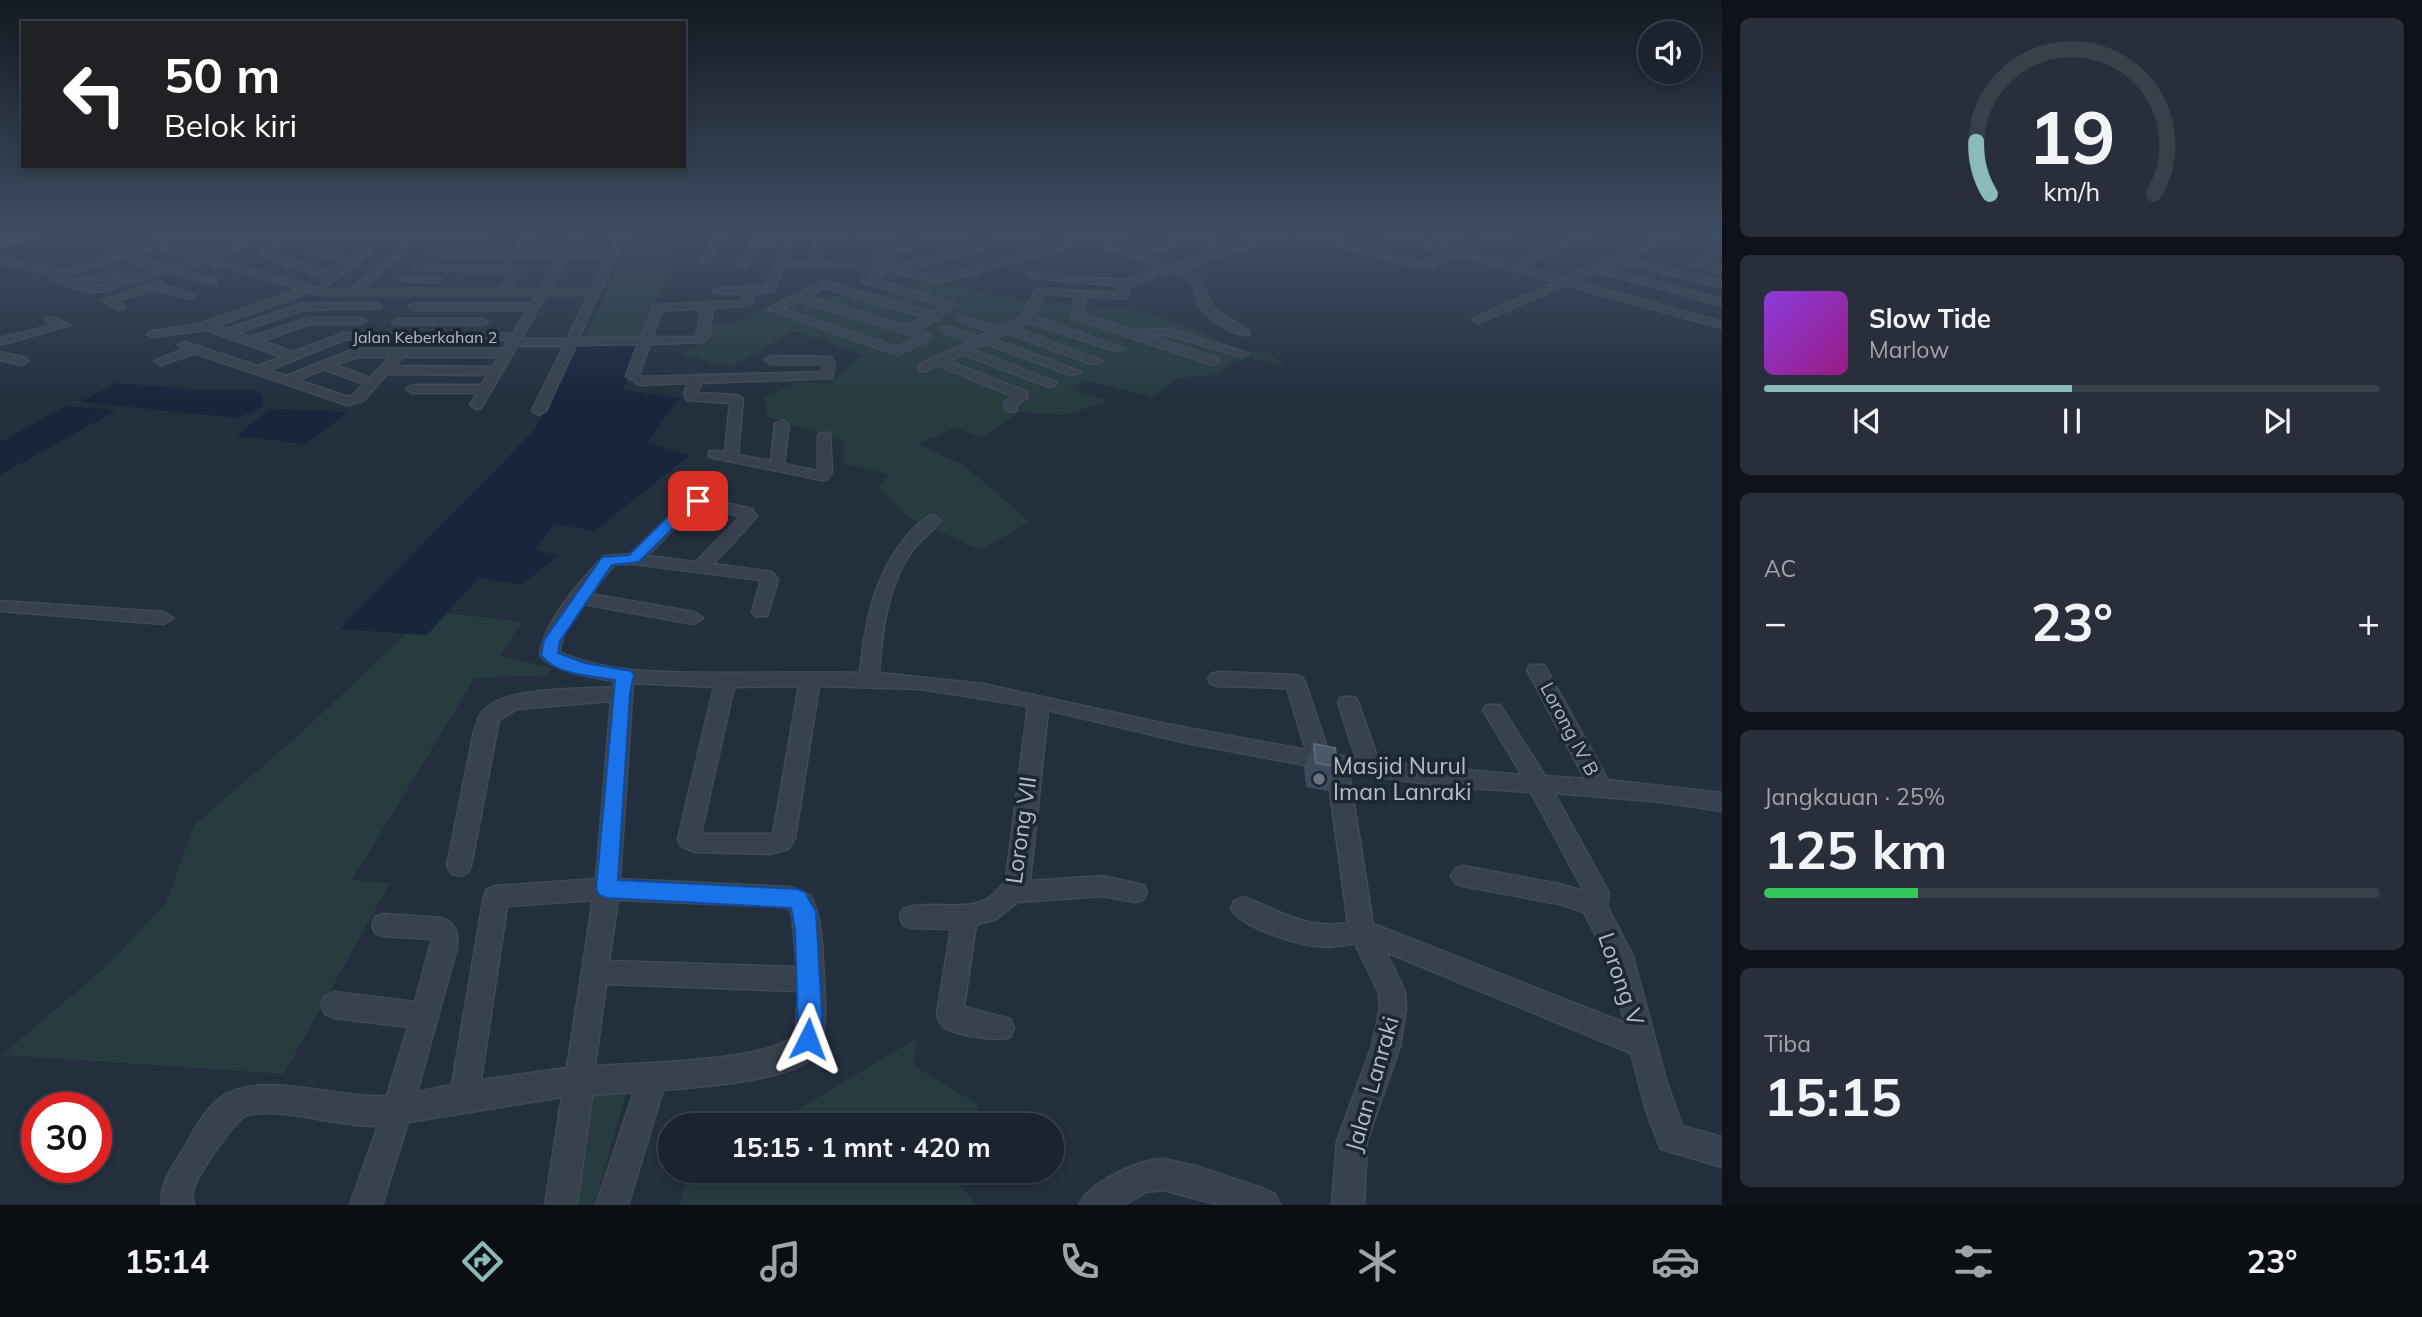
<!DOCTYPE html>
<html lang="id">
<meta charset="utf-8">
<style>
body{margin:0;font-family:Mulish,sans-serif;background:#282f3a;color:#f1f3f6;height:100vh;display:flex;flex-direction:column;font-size:26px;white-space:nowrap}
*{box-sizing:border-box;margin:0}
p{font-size:23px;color:#a0a4aa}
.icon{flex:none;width:38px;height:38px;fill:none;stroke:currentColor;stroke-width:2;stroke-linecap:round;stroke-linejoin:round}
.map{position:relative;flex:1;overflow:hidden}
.sheet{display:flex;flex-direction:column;gap:18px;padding:18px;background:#0f1319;width:700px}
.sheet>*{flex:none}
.top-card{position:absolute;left:21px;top:21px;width:665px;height:147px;border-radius:0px;box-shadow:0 4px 10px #0003,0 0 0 2px #39404a;background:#202124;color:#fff;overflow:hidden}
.tools{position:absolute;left:1638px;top:21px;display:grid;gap:14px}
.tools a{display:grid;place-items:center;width:63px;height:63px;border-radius:50%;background:#1b232e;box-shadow:0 4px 10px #0003,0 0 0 2px #39404a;font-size:35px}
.speed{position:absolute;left:21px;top:1092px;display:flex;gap:14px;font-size:35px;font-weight:700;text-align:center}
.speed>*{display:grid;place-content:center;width:91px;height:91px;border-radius:50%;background:#1b232e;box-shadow:0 4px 10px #0003,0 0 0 2px #39404a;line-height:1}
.speed .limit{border:10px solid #d22;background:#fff;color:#111}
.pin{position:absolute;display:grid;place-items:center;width:60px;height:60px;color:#fff;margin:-30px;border-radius:14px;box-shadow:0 4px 10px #0006}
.me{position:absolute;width:77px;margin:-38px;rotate:3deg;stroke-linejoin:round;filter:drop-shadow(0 0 5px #0008)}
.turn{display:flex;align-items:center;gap:24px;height:147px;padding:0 28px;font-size:32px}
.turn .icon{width:91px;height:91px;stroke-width:2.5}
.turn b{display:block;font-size:49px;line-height:60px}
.big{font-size:52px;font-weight:700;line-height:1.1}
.sheet .card{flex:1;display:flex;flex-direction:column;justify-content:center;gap:10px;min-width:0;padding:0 24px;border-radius:10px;background:#282f3a}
.sheet .dial{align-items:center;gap:0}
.dial svg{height:182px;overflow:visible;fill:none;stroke:#39404a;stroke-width:7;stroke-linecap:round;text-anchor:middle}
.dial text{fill:#f1f3f6;stroke:none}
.song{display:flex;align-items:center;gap:21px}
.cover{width:84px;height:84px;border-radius:10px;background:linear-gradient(135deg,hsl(270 70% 55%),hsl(310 70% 35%))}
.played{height:7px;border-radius:4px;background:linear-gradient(90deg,#8bbbb9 50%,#39404a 50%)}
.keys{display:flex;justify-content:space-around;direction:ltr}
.heat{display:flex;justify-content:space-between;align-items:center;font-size:38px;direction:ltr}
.charge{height:10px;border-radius:5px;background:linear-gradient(90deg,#34c759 25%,#39404a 0)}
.trip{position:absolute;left:658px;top:1113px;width:406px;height:70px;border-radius:35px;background:#1b232e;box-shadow:0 4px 10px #0003,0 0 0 2px #39404a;font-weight:700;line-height:70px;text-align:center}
.menu{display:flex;height:112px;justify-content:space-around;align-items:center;background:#0b0e12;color:#a0a4aa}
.menu .icon{width:49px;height:49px}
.menu .current{color:#8bbbb9}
.menu b{font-size:32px;color:#f1f3f6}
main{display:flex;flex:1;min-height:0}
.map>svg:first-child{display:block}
.green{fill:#263c3f}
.water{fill:#17263c}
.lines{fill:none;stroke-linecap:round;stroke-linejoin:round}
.minor-casing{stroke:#414a57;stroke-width:3}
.major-casing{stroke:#414a57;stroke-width:3}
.minor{fill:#38414e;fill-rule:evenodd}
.major{fill:#56606e;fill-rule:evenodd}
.wall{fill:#3f4b5c}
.building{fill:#4b5868;stroke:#5c6777;stroke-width:2}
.route{fill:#1a73e8;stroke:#114b97;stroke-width:2}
.worship-dot{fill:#6b7280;stroke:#1d2633;stroke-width:2.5}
.labels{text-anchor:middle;stroke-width:7;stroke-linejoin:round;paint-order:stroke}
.far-street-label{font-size:16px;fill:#b4bcc9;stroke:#1d2633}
.street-label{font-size:19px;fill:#b4bcc9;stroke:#1d2633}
.near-poi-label{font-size:23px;fill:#b4bcc9;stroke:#1d2633;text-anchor:start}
.near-street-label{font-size:23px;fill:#b4bcc9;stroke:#1d2633}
</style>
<main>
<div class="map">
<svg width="1722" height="1205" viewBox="0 0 1722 1205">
<rect width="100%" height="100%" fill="#242f3e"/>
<path class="green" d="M679,236l-37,104 -59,1 48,-104z
M930,281l84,18 123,11 55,18 53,24 13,-2 9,2 17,13 -33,-7 -21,5 -13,12 -39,3 -25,19 -69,-17 -9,10 33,11 -43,14 -46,-3 -36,26 -27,-10 -38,16 47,22 65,56 -50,28 -72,-33 -30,-30 10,-13 -45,-11 2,-21 -77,-25 -4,-19 34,-16 32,1 33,-28 -68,-24 -63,35 -52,-11 27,-15 3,-17h27l48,-25 123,-5z
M447,613l75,9 -22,33 52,13 -4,7 -73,3 -123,202 38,3 -106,191 -282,-19 108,-92 56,-60 28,-78 106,-91 106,-100 21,1z
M917,1038l-3,28 63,38 5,21h-243l43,-6z
M627,1091l-33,114h-28l15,-112z
M687,1171h288l-15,14 17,20h-297z"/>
<path class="water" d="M577,344h62l-16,46 56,8 -32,45 43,12 -96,76 -40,-7 -19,26 23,5 -36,30 -43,-8 -52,58 -87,-6 196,-201z
M115,383l76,6 65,1 6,6 1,10 -25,12 -157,-16z
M66,406l51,4 -117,65v-33z
M270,409l79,3 -44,32 -69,-8z"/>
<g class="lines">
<g class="minor-casing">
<path id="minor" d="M182,231h14l-34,13 41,11 40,-14 -43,-1v-4l3,-1 209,1 5,-5h10l-64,58h137l10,-16 -97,-4v-4l3,-1 101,3 5,3 -12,19h30l18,-31h-43l-7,5 -5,-3 2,-2 -73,-1 -5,-3 5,-3 78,1 19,-21h9l-18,21 37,1 17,-22h9l-16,22h42l10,-22h9l-49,107 62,-1 13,-32 89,-4 1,-8 -26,1 -5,-3 5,-3 48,-2 20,-51 -49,-4h108l5,3 -2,2h-21l-6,19 -5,3 -5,-3 7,-19 -23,-1 -10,27 106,2 -20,-9 88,-24h16l-88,24 16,9 131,-33h16l-146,39 38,6 138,-38 -16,-7c12,0 23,7 33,7 12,0 25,-7 39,-7l-31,10 30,10 47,-14 -13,-6h14l48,16 23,-7 -23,-9h14l18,6 18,-6h26l113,32 29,-11 -24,-4 -47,-17h15l38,11 20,-8 -4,-3h13l2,5 -21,8 17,5 50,-18h14l-54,21 44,12 77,-33h13l-80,36 43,11 109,-47h12l-58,27 94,23v6l-102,-25 -15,6 117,31v6l-125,-33 -22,9 147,41v6l-156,-43 -88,38 -5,-3 1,-2 82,-36 -97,-27 -39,14 -126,-36 -111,35 16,8 14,32 36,23v4c-16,2 -44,-18 -51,-33 -3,-7 -3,-15 -7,-22l-18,-9 -42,14 -4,13 -41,-1 -4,17 49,16 38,-1 79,24 -6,4 -74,-22h-21l71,23 2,3 -6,4 -142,-47 3,-22 -31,-2 -11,22 92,33 -10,2 -87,-29 -13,6 87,33 -10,3 -85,-31 -14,6 88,33 -10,3 -86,-32 -14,6 86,34 -6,4 -4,-1 -85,-32 -14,7 79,31v6l-10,6 -1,7h-10l-2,-8 9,-7 -75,-31 -11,6h-8v-6l50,-23 -28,-11v-4h8l29,10 12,-5 -32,-12v-4l41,11 24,-11 13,-27 83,4 1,-7 -87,-8 -5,-3 1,-2 96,7 38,-12 -74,-26 -147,40 -45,-8 -3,-4h-5l-14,9 79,25 -16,15 -22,11 15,5v4l-33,16 -130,-46 56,-28 108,32 9,-8 -78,-23v-4l13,-9 -93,-1 -9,23 -19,2 -3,12 -39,3 -4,28 -6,6 -53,2 -11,31 3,2 180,-5 1,-8h-52l-6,-4 6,-4 59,1 5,6 -3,15 -131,5 -4,10 40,2 6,4 -5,56 33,6 4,-37 7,-4 7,4 -5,40 34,7v-35l2,-3h10l2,39 -5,7 -5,1 -113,-23v-6l16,1 5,-49 -43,-3 -3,-6 4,-11 -48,2 -14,-9 12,-32 -62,1 -30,66 -7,4 -7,-4 32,-65h-47l-36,62 -5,1 -6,-4 7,-12h-65l-6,-4 6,-4h69l7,-10 -101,-1 -24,27 -16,4 -152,-52 -34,12 -6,-4 29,-12 -6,-4 6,-3 74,24 24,-9 -75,-27 -54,7 -6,-3 6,-3 47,-7 100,-35 -97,-28 -24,8 37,11v4l-48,-12 -68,20h-13l-37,-13v-4l4,-1 -54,-10v-6l65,12zM1192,240l30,10 -49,15 -29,-10zM257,241h21l-17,11v4l66,22 -6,5 5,3 45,-33v-4h-6l-12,9 -47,-10v4l41,10 -14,11 -62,-20 19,-12 115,1 -55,47h-28l-108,-31 24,-7zM153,247l40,11 -25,8 -37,-11zM121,258l37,11 -24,7 -24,-5 -35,10 -11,-4zM568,258l38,1 -14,30h-42zM110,277l12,2 -23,7 -14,-1zM825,288l99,29 -19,9 -98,-30zM310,292l12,3h214l-5,9h-118l-5,3 5,3h114l-14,24 -169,-1 -51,19 -31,-11 48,-17h51l6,-3 -6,-3h-52l-58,19 -13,-4 64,-23 78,-2 1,-2 -5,-3 -75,1 -74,25 -11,-3zM546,295h43l-22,44h-46zM799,301l103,31 15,5 -20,10 -115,-38zM702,309l-6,28h-44l10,-27zM346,339l163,1 -6,9h-148l-69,27 -17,-6zM357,357h33l-20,21 -35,-13zM403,357h96l-7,10 -98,-1zM324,369l40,15 -11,11 -5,2 -50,-17z
M716,231h9l-17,32h-6l-2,-2z
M887,231h17l-37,11 -5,-3z
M1712,231h9l1,10z
M428,237l56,1 5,3 -5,3 -59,-2v-4z
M750,241l24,-1 5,3 -5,3h-18l-11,22h-6l-2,-2z
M1722,246v7l-19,9 19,5v6l-33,-10z
M405,276h32l5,3 -5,3 -36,-1 -1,-2z
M155,282h8v3l32,11 -5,3 -36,-10 -38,12 9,6 -5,3 -18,-9z
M46,318h8l16,7 -70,20v-7l53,-13 -7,-3z
M398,319h84l6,3 -6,3 -88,-1 -2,-2z
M0,352l26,6 2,3 -6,4 -22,-5z
M693,496l59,13 5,8 -3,3 -41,44 59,8 6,8 -11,36h-12l-3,-4 9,-32 -127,-16h-19l-25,30 104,18 9,6 -9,6 -111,-20 -19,30 -5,18c52,23 112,20 168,21 44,0 89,-1 133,0 5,-48 13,-95 44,-133 7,-9 18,-22 29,-25l8,5c-9,12 -21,20 -30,32 -24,35 -29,80 -32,121l104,11 183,40 140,26 -19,-62 -69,-2 -7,-2 -3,-5 3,-5 7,-2 77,3 7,2 3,5 24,72 27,4 -18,-56 3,-5h14l3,5 21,60 143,13 -39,-65 3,-5h14l45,71 40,3 -58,-109 3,-5h14l64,115 114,13v18l-60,-9 -108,-9 55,100 -2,13 26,51 33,123 16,46 40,11v30l-61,-18 -15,-39 -15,-57 -245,-101 19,40 1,17 -6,37 -33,95 -3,64h-32l5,-64 35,-95 8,-37 -1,-16 -24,-50c-13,3 -26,5 -39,3 -21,-2 -76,-19 -85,-38l3,-7 9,-4c39,14 61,33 105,26l-21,-154 -140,-26 -139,-33 -18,171 72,-5 42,9 3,7 -3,7 -9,3 -33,-6 -84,6 -22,17 -20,6 -12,82 46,12 4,9 -4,9c-12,5 -59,-2 -68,-12 -2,-3 -4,-8 -5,-11l14,-85 -39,-1 -9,-3 -3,-8 3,-8c36,-13 78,14 103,-30l22,-173 -107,-17 -102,-3 -24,152 -7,11 -18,5 -75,-2 -14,-6 -3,-7 36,-152 -81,-4 -13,196 170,8 21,9c12,24 11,56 13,83 1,24 4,52 -8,74 -17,28 -121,34 -153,37l-35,115h-32l38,-113 -42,3 -15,110h-32l17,-108 -154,25 -26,83h-32l28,-79c-44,1 -90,-19 -132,-11 -15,10 -51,62 -54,79 0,1 2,10 2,11h-32c-3,-22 12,-40 23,-58 9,-17 19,-36 34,-48 38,-31 120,1 168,-3l21,-69 -74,-9 -9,-4 -4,-9 4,-9 9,-4 81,10 17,-63 -48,-3 -9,-3 -3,-8 3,-8 9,-3 57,4c15,5 17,14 16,29l-40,145 35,-7 32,-189 3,-7 9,-3 100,-7 15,-178 -94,8 -18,11 -28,146 -4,7 -8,3 -8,-3 -4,-7 27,-134c2,-6 4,-16 9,-21 23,-25 96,-21 130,-24l1,-6c-19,-3 -63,-10 -74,-26 5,-36 40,-73 64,-99l26,-2 58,-56zM696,506l45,10 -45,46 -49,-6zM799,686l-26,148h-72l33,-147zM1349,773l94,13 88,6 53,99 -25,-7 -96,-18 -8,3 -4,7 4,7 8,3 96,18 25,8 23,45 18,66 -252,-99zM593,900l-26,168 -86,12 26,-174zM618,900l169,7 5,7 5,53 -188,-6zM606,984l192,7 -2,43c-23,28 -162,29 -201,32z
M0,601l164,11 9,6 -9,6 -164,-13z
M1163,1159l29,6 72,24 11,5 5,11h-60l-57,-15 -17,2 -22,13h-45c10,-23 59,-45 84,-46z"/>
</g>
<g class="major-casing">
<path id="major" d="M29,231h20l-49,17v-8z"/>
</g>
<use href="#minor" class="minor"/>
<use href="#major" class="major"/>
</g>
<path class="wall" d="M1314,744l24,23 -11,24 -21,-4 -2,-20z"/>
<path class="building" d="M1314,744l21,4 3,19 -22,-4z"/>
<linearGradient id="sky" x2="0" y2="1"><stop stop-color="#141a22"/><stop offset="0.58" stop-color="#3f4d63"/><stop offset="1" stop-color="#3f4d63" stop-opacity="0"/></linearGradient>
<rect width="1722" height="400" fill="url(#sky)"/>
<path class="route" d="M698,497l5,1v6l-8,2 -56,56 -27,3 -52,76 -2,12 27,10 46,8 3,4 -4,18 -12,187 179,9 8,3 11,20 7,118 -6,18 -9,3 -9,-3 -4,-9 3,-9 -3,-100 -4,-22 -184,-10 -8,-3 -3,-6 19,-209c-23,-4 -60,-5 -74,-25l3,-15 58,-83 27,-2 56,-55z"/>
<circle class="worship-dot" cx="1319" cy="779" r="7"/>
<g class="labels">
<g class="far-street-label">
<text x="425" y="343">Jalan Keberkahan 2</text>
</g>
<g class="street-label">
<text transform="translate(1570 729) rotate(62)" y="7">Lorong IV B</text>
</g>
<g class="near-poi-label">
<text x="1333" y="774">Masjid Nurul<tspan x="1333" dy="26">Iman Lanraki</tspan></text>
</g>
<g class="near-street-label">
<text transform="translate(1021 830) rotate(-82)" y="8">Lorong VII</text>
<text transform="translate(1621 979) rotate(71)" y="8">Lorong V</text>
<text transform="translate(1372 1084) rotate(-74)" y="8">Jalan Lanraki</text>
</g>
</g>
</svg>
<div class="tools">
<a><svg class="icon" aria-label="sound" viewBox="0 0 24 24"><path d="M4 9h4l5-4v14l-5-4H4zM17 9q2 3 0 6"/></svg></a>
</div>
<div class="speed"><div class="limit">30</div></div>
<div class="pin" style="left:698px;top:501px;background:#d93025"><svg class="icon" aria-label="arrive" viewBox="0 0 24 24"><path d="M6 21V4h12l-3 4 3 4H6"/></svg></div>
<svg class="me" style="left:808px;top:1039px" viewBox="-20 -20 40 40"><path d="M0-17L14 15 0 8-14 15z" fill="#1a73e8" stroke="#fff" stroke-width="4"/></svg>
<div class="trip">15:15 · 1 mnt · 420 m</div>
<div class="top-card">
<div class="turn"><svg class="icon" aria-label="left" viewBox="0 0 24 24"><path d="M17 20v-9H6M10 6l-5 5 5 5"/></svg><div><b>50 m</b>Belok kiri</div></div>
</div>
</div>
<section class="sheet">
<div class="card dial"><svg viewBox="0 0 100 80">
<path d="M14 69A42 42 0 1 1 86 69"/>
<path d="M14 69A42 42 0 0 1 8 46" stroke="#8bbbb9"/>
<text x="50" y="56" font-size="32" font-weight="700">19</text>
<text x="50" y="72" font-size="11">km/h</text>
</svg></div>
<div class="card">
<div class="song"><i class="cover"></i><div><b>Slow Tide</b><p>Marlow</p></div></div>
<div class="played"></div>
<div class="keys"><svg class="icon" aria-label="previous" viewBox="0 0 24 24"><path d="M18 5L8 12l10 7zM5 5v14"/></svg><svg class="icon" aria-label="pause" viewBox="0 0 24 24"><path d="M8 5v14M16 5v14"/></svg><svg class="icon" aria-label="next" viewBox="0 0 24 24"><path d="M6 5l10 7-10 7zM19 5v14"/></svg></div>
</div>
<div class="card"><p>AC</p>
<div class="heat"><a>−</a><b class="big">23°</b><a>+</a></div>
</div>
<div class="card"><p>Jangkauan · 25%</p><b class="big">125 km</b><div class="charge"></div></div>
<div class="card"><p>Tiba</p><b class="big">15:15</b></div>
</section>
</main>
<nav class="menu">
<b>15:14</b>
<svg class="icon current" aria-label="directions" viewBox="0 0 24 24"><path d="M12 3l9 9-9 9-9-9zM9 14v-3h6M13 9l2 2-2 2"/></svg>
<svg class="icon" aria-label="music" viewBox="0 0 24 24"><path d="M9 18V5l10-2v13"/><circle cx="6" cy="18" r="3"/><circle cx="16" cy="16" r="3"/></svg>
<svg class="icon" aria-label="phone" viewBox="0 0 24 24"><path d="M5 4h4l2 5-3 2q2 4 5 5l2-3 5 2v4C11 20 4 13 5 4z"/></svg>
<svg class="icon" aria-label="climate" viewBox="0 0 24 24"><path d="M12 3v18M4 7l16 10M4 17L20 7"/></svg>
<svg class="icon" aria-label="car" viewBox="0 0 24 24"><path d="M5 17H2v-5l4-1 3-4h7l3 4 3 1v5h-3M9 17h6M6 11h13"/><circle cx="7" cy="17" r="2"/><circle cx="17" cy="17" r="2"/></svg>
<svg class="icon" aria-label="filters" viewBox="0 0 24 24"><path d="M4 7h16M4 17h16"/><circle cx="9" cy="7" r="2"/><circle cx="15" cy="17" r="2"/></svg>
<b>23°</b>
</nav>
